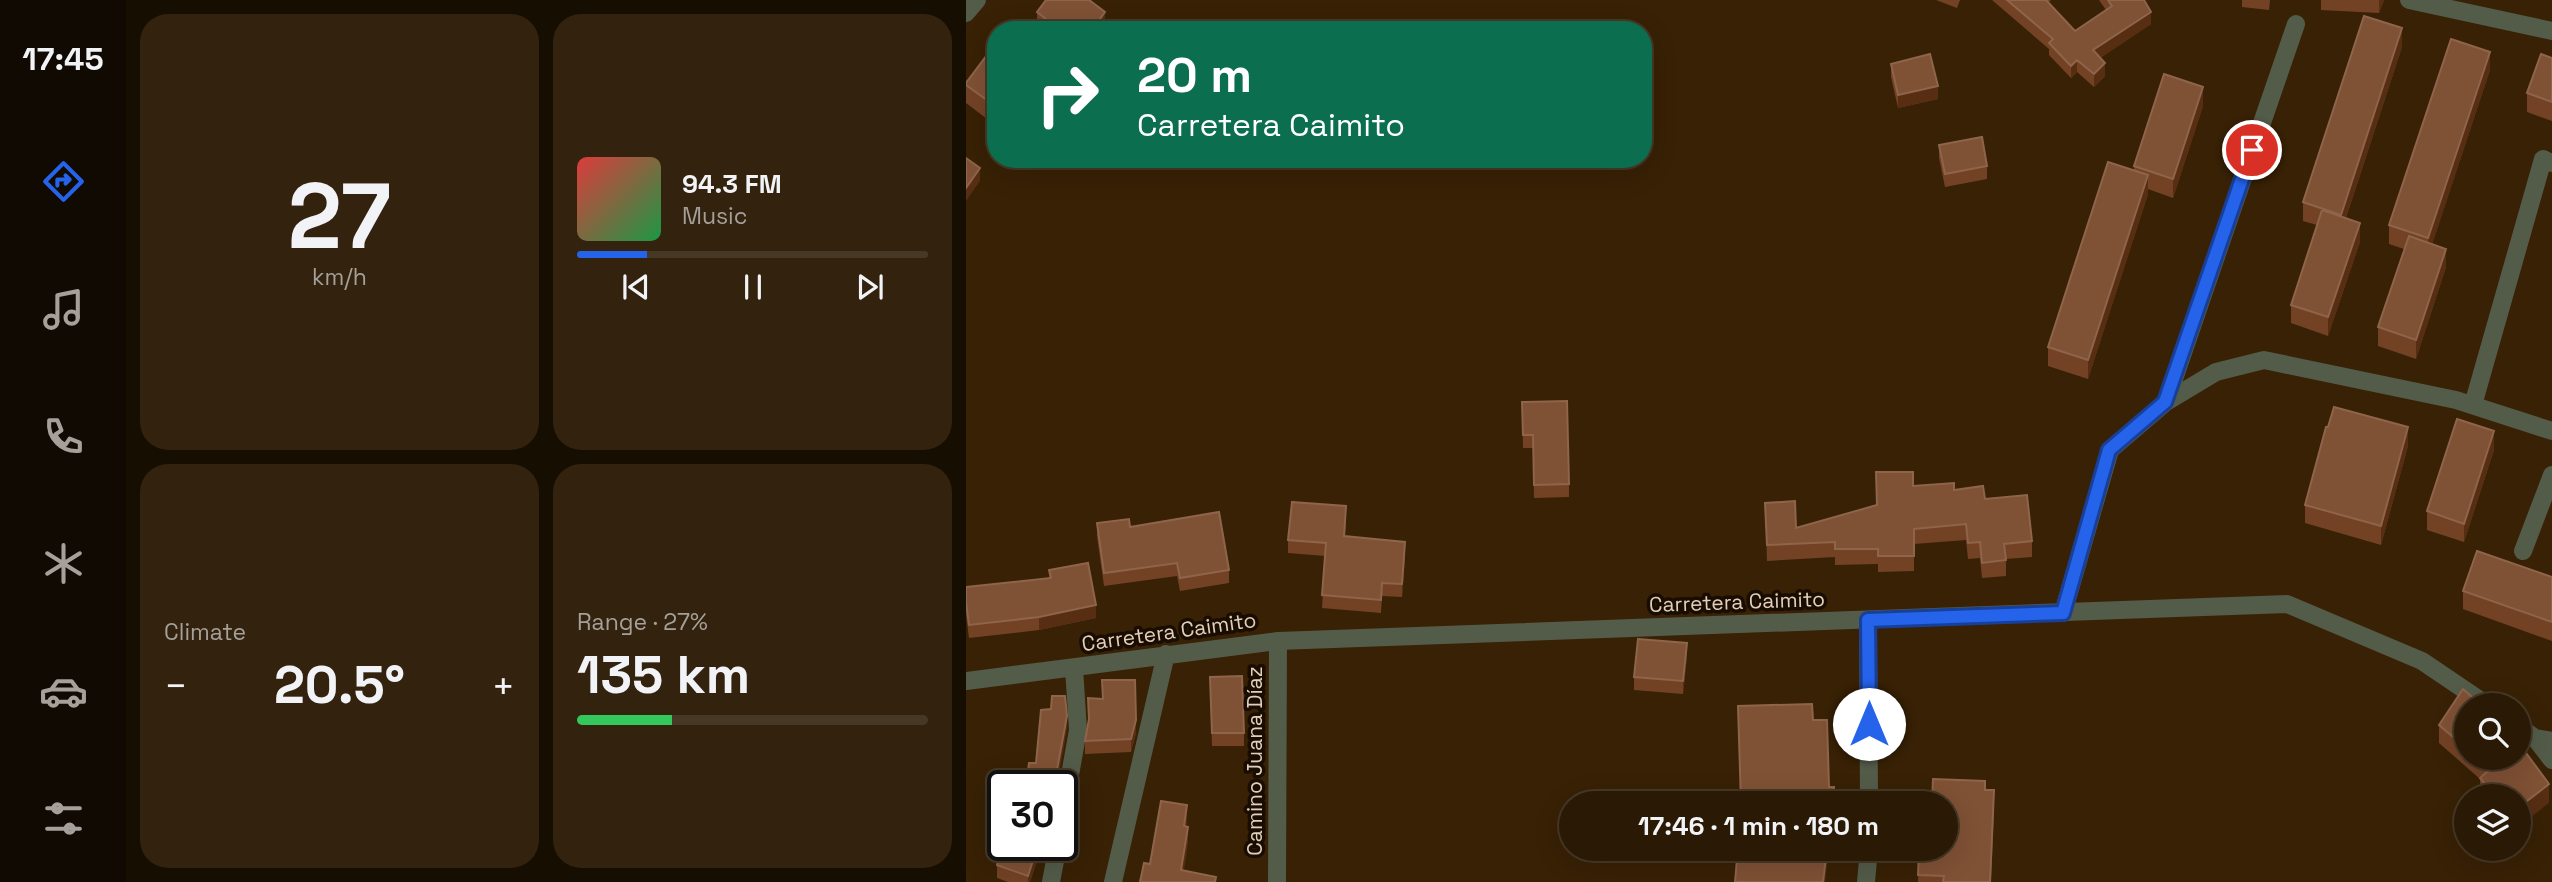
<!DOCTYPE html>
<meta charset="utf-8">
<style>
body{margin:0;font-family:"Space Grotesk",sans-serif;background:#32220e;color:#f1f3f6;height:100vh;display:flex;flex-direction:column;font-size:26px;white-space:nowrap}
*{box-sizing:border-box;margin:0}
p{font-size:23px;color:#a5a09a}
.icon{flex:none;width:38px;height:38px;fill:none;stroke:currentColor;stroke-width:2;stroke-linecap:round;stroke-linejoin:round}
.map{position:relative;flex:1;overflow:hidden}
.sheet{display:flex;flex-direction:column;gap:14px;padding:14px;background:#170e02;width:840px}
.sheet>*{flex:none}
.banner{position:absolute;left:21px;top:21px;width:665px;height:147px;border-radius:28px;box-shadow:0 7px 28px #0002,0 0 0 2px #463826;background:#0b6e4f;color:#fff;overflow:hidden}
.controls{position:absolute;left:1488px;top:693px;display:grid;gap:14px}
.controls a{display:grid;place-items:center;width:77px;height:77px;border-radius:50%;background:#2a1904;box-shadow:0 7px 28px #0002,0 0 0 2px #463826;font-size:35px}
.speed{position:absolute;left:21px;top:770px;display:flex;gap:14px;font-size:35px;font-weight:700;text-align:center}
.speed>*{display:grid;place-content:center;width:91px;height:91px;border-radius:50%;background:#2a1904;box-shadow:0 7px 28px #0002,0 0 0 2px #463826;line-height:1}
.speed .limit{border:4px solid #111;border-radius:10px;background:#fff;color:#111}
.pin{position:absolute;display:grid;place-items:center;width:60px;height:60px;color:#fff;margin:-30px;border:4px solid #fff;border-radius:50%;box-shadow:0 2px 7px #0007}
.me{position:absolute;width:77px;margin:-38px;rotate:0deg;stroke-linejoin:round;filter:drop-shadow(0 0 5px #0008)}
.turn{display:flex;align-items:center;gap:24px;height:147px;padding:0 35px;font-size:32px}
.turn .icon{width:91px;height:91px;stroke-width:2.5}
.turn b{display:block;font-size:49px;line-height:60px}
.big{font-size:52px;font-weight:700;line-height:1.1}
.sheet .tile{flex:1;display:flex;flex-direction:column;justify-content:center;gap:10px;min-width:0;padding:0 24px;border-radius:28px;background:#32220e}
.sheet .dial{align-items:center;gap:0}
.dial b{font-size:91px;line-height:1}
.song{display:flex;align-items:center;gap:21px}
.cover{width:84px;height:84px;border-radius:10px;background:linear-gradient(135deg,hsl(0 70% 55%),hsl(140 70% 35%))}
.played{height:7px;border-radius:4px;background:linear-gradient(90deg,#2563eb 20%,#463826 20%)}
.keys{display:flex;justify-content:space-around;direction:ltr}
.heat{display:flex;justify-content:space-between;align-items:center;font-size:38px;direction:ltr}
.charge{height:10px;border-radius:5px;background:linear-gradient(90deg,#34c759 27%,#463826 0)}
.sheet .tiles{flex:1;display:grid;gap:14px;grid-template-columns:repeat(2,1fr)}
.trip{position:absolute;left:593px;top:791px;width:399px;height:70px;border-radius:35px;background:#2a1904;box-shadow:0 7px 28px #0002,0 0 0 2px #463826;font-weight:700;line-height:70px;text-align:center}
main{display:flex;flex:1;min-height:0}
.tab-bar{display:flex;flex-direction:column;width:126px;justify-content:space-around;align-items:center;background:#110a02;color:#a5a09a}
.tab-bar .icon{width:49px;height:49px}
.tab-bar .active{color:#2563eb}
.tab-bar b{font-size:32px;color:#f1f3f6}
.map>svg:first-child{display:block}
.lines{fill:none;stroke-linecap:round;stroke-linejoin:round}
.minor{stroke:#535b49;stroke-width:18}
.wall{fill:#734225}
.shaded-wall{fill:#572e12}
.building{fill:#7f5135;stroke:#8e644a;stroke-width:2}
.route-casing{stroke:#184099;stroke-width:18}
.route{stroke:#2563eb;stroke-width:12}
.labels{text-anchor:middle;stroke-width:7;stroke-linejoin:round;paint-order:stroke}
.street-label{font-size:21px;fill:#e1cebb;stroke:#190c01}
</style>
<main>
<nav class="tab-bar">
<b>17:45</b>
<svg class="icon active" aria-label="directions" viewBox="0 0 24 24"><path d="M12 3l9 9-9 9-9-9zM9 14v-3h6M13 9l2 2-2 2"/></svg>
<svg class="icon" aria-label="music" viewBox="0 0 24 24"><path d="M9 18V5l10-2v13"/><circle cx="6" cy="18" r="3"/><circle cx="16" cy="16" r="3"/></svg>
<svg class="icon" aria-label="phone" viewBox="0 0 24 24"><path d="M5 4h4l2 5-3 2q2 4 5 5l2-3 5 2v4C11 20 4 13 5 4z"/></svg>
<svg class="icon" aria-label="climate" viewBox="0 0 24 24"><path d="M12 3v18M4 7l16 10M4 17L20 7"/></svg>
<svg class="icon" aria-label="car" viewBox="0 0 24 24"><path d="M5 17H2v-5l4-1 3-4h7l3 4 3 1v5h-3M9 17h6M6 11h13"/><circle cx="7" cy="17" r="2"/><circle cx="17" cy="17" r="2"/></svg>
<svg class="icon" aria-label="filters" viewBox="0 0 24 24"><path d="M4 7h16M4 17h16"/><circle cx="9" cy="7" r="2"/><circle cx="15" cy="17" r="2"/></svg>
</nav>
<section class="sheet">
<div class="tiles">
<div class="tile dial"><b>27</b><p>km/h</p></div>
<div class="tile">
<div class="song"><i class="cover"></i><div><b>94.3 FM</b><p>Music</p></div></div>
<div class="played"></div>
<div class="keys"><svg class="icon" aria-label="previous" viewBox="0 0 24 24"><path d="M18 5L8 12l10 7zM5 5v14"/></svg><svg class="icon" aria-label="pause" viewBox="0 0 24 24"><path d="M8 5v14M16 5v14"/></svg><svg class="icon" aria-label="next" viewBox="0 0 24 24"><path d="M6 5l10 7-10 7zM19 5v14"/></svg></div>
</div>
<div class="tile"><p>Climate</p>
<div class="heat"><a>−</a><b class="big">20.5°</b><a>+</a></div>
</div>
<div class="tile"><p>Range · 27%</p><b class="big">135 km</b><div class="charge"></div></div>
</div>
</section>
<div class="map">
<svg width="1586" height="882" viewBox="0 0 1586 882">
<rect width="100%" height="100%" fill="#382105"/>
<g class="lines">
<path class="minor" d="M1443,0l143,31
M0,13l11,-13
M1200,402l50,-30 48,-12 192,40 96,31
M1507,405l70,-246 9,4
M1557,551l29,-76
M1097,613l47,-163 56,-48 130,-378
M902,620l1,183
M0,681l312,-40 1009,-37 135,57 65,44
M1552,726l17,12 17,3
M1569,738l17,22
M96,820l16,-90 -4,-62
M85,882l7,-37
M147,882l53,-228
M311,882l1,-241
M900,882l3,-33"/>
</g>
<path class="wall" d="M970,0h24l-3,8z
M1026,0h59l-3,3 27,28 31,-21 -7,-10h45l7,24 -51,34 5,18 -11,11 -17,-15 -6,6 -22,-23v-6z
M1276,0h28l-1,10 -27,-3z
M1355,0h63l-5,13 -58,-3z
M71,12l68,13 -4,5h-58l-6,-5z
M1436,47l-56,171 14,24 -32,94 -37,-13v-18l26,-80 -14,-4v-19z
M1586,58v63l-25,-9v-19z
M30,62v53l-5,7 -25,-19v-20z
M925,64l47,35 -40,9 -7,-31z
M1524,70l-58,174 14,23 -30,92 -38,-13v-19l26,-78 -15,-5v-19z
M1237,106l-30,92 -25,-9v5l-60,185 -40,-13v-19l86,-176v-5z
M973,145l48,21v13l-42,8 -6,-29z
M556,402l47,82v13l-35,1 -1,-50h-10z
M1442,446l-27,99 -76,-22v-18z
M1528,450l-30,92 -37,-12v-19z
M947,486l41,4 31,9 47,42v16l-26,2v17l-24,2 -2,-20 -12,1 -2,-19 -52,4v27l-36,1v-8l-43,1v-8l-68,4 -2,-58 31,25 81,-23z
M380,519l-1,17 60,19 -3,42 -20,-1 -1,17 -59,-5 3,-52 -37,-3v-13z
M131,523l33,4 99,43v13l-49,8 -3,-15 -73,10 -7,-50z
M83,570l47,48 -57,12 -70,8 -3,-24v-27l83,-9z
M1586,577v64l-89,-32v-18z
M721,656l-4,38 -49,-4v-13z
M244,677l34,56v13h-32z
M122,698l48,35 -5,19 -46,2v-13l4,-19z
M1500,705v53h52l31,45 -31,-7h-38v-17l-41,-36v-18z
M1019,790l9,19 -3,73h-73l1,-33h27z
M72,858l-8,24h-22l-11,-4v-13z"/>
<path class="shaded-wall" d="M1413,0h5l-5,13z
M139,12v13l-4,5h-9z
M1185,12v12l-58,39v-13z
M1436,28v19l-61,186v-18z
M1524,52v18l-62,187v-19z
M1111,60v12l-6,6v-12z
M1139,63v13l-11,11v-13z
M972,86v13l-40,9v-13z
M1237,87v19l-30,92v-19z
M30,96v19l-5,7v-19z
M14,168v13l-14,20v-13z
M1182,175v19l-60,185v-19z
M1394,223v19l-32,94v-19z
M1480,249v18l-30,92v-19z
M1442,427v19l-27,99v-19z
M1528,431v19l-30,92v-18z
M439,542v13l-3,42v-13z
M130,605v13l-57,12v-13z
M721,643v13l-4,38v-13z
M101,716v13l-10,57h-3z
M170,720v13l-5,19v-13z
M1583,784v19l-31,24v-19z
M1028,790v19l-4,73z
M221,805v17l-3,21v-17z
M222,827v17l-6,38 -1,-12z
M72,845v13l-8,24h-2v-6z
M861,849h2l-4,33h-2z"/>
<path class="building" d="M80,0h43l16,12 -13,18h-32l-23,-18z
M1041,0h39l29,31 37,-25 -4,-6h36l7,12 -58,38 12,13 -11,11 -17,-14 -6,6 -22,-23 4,-4z
M1398,16l38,12 -61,187 -38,-13z
M1485,39l39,13 -62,186 -39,-13z
M964,54l8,32 -40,9 -7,-31z
M1575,54l11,4v44l-25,-9z
M21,55l9,7v34l-5,7 -25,-18v-2z
M1198,74l39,13 -30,92 -39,-13z
M1016,137l5,29 -42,8 -6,-29z
M0,158l14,10 -14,20z
M1142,162l40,13 -60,185 -40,-13z
M1356,210l38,13 -32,94 -37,-12z
M1443,236l37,13 -30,91 -38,-13z
M601,401l2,83 -35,1 -1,-50h-10l-1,-33z
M1368,407l74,20 -27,99 -76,-21 21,-78h2z
M1491,419l37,12 -30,93 -37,-13z
M910,472h37v14l41,-3v7l29,-4 2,13 42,-4 5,46 -28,3 2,16 -24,3 -2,-21 -12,1 -2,-19 -52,5v27h-36v-7h-43v-7l-68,3 -2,-42 30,-2 1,27 81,-23z
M326,502l54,4 -2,30 61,6 -3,42 -20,-1 -1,17 -59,-5 4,-52 -38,-3z
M253,512l10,58 -49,8 -3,-15 -73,10 -7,-50 32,-4 1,8z
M1511,551l75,26v45l-89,-31z
M122,563l8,42 -57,12 -70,8 -3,-24v-14l85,-9 -2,-8z
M672,639l49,4 -4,38 -49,-4z
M276,676l2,57h-32l-2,-56z
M136,680h33l1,40 -5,19 -46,2 4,-22 -1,-21 15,1z
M1497,689l18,16h-15v43l-27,-23z
M86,696h13l2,20 -13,70h-28l3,-23h7l5,-53 10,-1z
M846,704l1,16h14l2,67h5l-2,16h-91l-3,-97z
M1552,742l31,42 -31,24v-12h-23l-15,-18 10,-9 -13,-11h41z
M967,779l52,2v9h9l-4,92h-47l1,-6 -26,-1 1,-26h27v-46h-14z
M195,801l26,4 -3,21 4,1 -7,43 35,7 -1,5h-75l4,-19 6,1z
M37,837v8h35l-10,31 -31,-11z
M776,849h85l-4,33h-88l2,-23h4z"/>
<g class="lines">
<g class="route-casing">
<path id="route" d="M903,724l-1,-104 195,-7 46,-163 56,-48 87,-252"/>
</g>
<use href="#route" class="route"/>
</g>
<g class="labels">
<g class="street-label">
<text transform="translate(771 602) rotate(-2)" y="7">Carretera Caimito</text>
<text transform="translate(203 632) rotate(-8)" y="7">Carretera Caimito</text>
<text transform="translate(289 761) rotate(-90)" y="7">Camino Juana Díaz</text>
</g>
</g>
</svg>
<div class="controls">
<a><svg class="icon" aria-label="search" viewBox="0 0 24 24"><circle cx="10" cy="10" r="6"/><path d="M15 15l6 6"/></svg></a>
<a><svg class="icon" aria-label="layers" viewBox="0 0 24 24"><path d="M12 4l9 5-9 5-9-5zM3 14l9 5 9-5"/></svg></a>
</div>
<div class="speed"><div class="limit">30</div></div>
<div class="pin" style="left:1286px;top:150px;background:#d93025"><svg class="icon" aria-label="arrive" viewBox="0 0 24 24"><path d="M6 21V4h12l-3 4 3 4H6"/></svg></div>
<svg class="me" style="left:903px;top:724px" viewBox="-20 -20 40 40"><circle r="19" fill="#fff"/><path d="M0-13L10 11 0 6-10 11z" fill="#2563eb"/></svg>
<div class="trip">17:46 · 1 min · 180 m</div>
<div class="banner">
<div class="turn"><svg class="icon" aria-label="right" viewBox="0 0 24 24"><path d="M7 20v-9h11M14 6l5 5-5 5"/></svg><div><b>20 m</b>Carretera Caimito</div></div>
</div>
</div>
</main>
